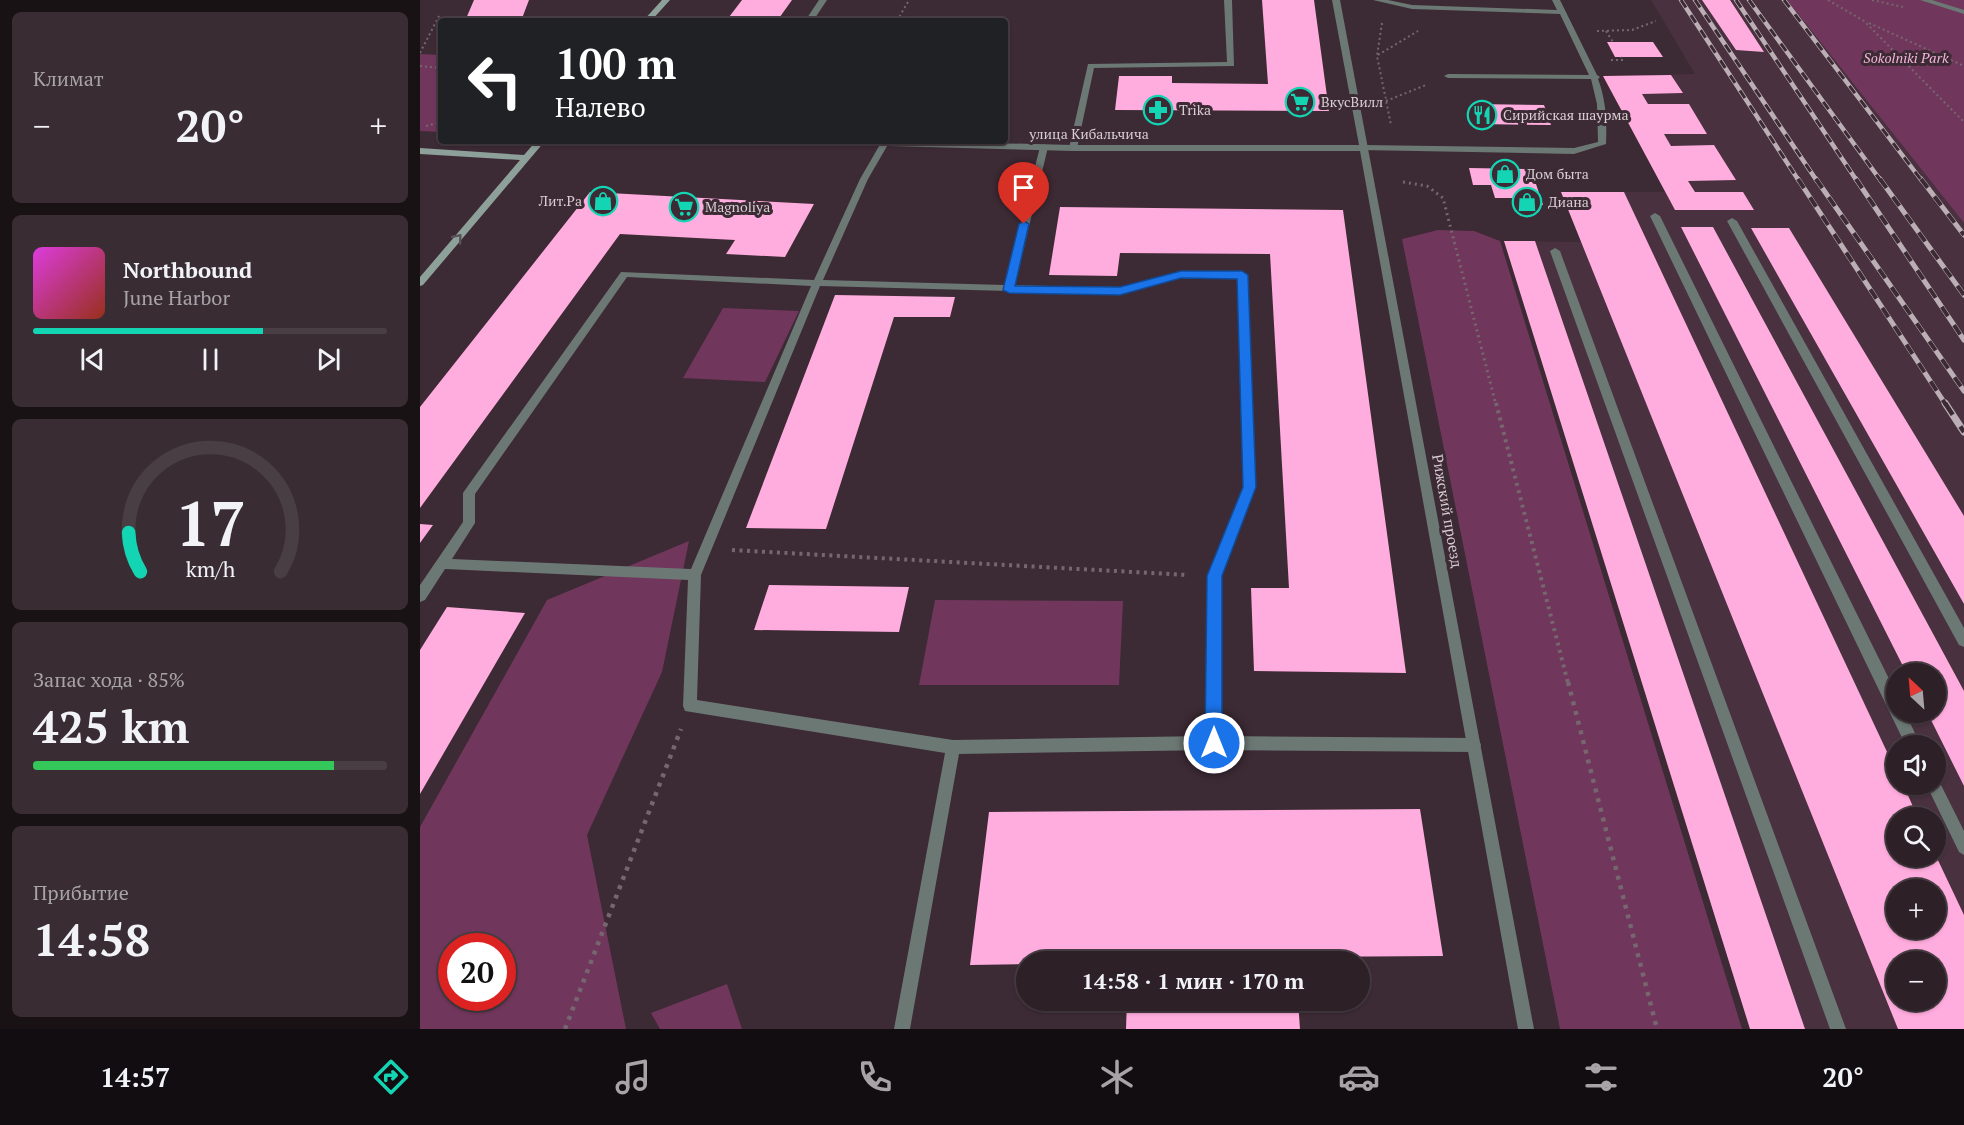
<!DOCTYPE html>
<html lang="ru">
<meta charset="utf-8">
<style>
body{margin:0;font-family:"PT Serif",serif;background:#392d33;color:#f1f3f6;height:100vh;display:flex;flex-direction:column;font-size:22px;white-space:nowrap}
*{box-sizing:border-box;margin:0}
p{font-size:20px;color:#a7a3a7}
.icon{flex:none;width:33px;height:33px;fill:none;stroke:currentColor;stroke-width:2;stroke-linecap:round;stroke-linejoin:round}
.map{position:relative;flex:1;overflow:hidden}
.side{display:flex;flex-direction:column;gap:12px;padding:12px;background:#191215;width:420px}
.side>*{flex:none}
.top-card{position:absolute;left:18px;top:18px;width:570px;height:126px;border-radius:6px;box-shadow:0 2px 4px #0004,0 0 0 2px #483e44;background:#202124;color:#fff;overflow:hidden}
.needle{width:39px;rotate:334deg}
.buttons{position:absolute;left:1466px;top:663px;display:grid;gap:12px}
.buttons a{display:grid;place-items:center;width:60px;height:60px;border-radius:50%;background:#2d2027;box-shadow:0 2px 4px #0004,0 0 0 2px #483e44;font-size:30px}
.speed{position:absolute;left:18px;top:933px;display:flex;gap:12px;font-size:30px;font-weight:700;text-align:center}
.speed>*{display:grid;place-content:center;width:78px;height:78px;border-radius:50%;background:#2d2027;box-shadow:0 2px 4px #0004,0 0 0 2px #483e44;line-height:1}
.speed .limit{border:9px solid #d22;background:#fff;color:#111}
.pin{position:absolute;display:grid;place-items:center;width:51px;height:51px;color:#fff;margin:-62px -26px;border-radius:50% 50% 50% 0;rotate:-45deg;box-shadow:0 0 6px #0007}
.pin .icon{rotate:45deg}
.me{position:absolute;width:66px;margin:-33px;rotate:0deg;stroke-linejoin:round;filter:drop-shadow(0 0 4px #0008)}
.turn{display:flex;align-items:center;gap:21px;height:126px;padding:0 18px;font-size:27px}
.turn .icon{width:78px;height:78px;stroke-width:2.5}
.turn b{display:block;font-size:42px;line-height:51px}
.big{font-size:45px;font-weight:800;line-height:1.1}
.side .card{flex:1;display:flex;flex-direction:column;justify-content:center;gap:9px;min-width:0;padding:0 21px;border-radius:9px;background:#392d33}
.side .dial{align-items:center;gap:0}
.dial svg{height:156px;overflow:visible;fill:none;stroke:#483e44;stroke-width:7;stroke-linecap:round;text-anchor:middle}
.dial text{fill:#f1f3f6;stroke:none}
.song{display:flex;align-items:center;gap:18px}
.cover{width:72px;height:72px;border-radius:9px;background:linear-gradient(135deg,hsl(300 70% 55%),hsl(10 70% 35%))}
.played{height:6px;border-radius:3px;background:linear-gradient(90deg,#13d5b3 65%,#483e44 65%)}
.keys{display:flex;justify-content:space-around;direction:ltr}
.heat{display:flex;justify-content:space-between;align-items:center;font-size:33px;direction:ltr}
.charge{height:9px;border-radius:4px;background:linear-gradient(90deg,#34c759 85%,#483e44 0)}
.trip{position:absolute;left:596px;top:951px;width:354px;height:60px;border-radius:30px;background:#2d2027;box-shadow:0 2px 4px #0004,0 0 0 2px #483e44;font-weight:800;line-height:60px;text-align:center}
.menu{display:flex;height:96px;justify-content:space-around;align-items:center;background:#120d10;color:#a7a3a7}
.menu .icon{width:42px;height:42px}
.menu .active{color:#13d5b3}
.menu b{font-size:27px;color:#f1f3f6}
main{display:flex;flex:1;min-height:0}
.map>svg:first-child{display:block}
.built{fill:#49313f;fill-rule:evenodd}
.green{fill:#71365c;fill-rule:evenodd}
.building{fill:#ffacde;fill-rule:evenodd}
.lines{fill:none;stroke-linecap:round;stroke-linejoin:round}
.path-far3{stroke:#76676f;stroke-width:2;stroke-dasharray:2 3;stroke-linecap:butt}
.path-far2{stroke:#76676f;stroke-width:3;stroke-dasharray:2 4;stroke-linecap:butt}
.path-far1{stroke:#76676f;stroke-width:4;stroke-dasharray:3 4.5;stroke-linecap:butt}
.path{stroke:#76676f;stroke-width:4.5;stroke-dasharray:4 6;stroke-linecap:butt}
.lane{fill:#6c7874;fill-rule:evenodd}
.street{fill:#6c7874;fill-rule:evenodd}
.secondary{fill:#8ea09a;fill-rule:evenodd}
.rail-far2-casing{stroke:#bbaeb5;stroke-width:4.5}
.rail-far1-casing{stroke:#bbaeb5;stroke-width:5}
.rail-casing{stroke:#bbaeb5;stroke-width:7}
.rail-far2{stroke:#3c2a34;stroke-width:3;stroke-dasharray:9;stroke-linecap:butt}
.rail-far1{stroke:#3c2a34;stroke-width:4;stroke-dasharray:11;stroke-linecap:butt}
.rail{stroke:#3c2a34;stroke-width:4.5;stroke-dasharray:14;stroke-linecap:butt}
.oneway{stroke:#595358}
.route{fill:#1a73e8;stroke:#114b97;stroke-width:1.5}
.labels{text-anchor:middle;stroke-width:6;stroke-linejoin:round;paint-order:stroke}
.far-park-label{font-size:14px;font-style:italic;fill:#f5b6db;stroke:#3c2a34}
.far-poi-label{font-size:14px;fill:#daced4;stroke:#3c2a34;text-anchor:start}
.far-street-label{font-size:14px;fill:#daced4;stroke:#3c2a34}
.street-label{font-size:15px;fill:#daced4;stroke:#3c2a34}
</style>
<main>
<section class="side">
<div class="card"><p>Климат</p>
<div class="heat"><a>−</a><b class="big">20°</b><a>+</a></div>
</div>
<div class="card">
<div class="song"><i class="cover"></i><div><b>Northbound</b><p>June Harbor</p></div></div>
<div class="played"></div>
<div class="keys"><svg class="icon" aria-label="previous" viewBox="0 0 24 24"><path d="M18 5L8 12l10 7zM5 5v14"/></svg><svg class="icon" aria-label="pause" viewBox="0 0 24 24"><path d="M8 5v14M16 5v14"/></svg><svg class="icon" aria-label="next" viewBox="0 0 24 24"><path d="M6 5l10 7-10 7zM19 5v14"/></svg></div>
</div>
<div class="card dial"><svg viewBox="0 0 100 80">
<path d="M14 69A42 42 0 1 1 86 69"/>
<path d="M14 69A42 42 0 0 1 8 49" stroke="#13d5b3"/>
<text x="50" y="56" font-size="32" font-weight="700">17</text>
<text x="50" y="72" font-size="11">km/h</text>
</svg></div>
<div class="card"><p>Запас хода · 85%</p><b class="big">425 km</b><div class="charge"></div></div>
<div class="card"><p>Прибытие</p><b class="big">14:58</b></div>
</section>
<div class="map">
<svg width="1544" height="1029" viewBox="0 0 1544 1029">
<rect width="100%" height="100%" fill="#3c2a34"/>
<path class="built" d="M1231,0h136l177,223v806h-214l-246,-788 77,1 43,-50h41l-62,-116 92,-2zM1476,674h39v38h-39zM1476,746h39v38h-39zM1476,818h39v38h-39zM1476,890h39v38h-39zM1476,962h39v38h-39z"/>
<path class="green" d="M1367,0h177v223z
M0,54l21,1v77l-21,-1z
M1018,230l36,1 26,10 242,788h-182l-158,-790z
M303,308l76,3 -34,71 -82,-4z
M269,541l-27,131 -75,163 39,194h-206v-202l127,-227zM32,946h50v52h-50z
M515,600l188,1 -4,84h-200z
M307,984l15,45h-82l-9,-16z"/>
<path class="building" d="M54,0h55l-8,21h-56z
M322,0h50l-15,21h-51z
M842,0h52l15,111 -214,-1 4,-34h53v7l96,1z
M1282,0h28l34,52 -28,-2z
M1187,42h46l10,15h-48z
M1251,75l12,18 -41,1 6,10h41l18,30h-43l7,12 43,-1 22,35 -48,1 7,11h48l11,18h-79l-72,-134z
M1052,104l72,1 7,20 -73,-1z
M1049,168l62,1 12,36h-22l-2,-7h-24l-4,-13h-18z
M170,192l224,12 -29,53 -59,-3 9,-14 -115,-6 -200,274v-101z
M1141,192h63l272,579v13h7l15,34h-22v38h40l28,59v114h-66zM1476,890h39v38h-39zM1476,962h39v38h-39z
M640,207l283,3 63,463 -152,-2 -3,-83h38l-19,-334 -150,-1 -3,23 -68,-1z
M1261,227h32l251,464v95l-37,-74h8v-38h-28z
M1331,228h38l175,288v88z
M1084,241h31l270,788h-55z
M415,295l120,2 -5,20h-56l-68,212 -80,-1z
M0,524l13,1 -13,18z
M349,585l140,2 -10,45 -145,-2z
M27,607l78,6 -105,181v-144z
M1000,809l23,147 -148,1v5h-269v2l-56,1 19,-153z
M707,1000h171l2,29h-174z"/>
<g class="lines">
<path class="path-far3" d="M1408,0l36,21 100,101
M1452,0l31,7
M477,21l12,-21
M962,23l-5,33 14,69
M1449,23l95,43
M1177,31l35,-1 24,-9
M1186,31l7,11
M0,53l19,-37
M958,55l40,-24
M1191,60h12l-2,-3
M0,66l21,2
M966,101l40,-16
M6,126l15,-4"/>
<path class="path-far2" d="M983,182l24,4 16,12 53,207"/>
<path class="path-far1" d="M1076,403l72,280
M312,550l456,25"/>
<path class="path" d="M1148,682l89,347
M145,1029l116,-300"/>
<path class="lane" d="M399,0h8l-14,21h-8z
M804,0h8l2,66 -140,2 -17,80 -7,2 -1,-2 19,-84 139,-2z
M953,0h15l24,5 145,5 -5,-10h8l37,75 3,2 -2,2c8,21 9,42 8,65l-32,10 -214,-4 -1,-2 4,-3 211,3 24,-6 -1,-38 -6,-25 -143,-1 -4,-2 4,-2 141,1 -29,-61 -148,-5z
M462,141h8l-22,38 -45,101 182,5 35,-138 4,-3 4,3 -33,138 105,3 61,-16h61l5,3 9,212 -36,89v160l254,2 5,2 2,5 -2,5 -5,2 -261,-2 -254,4 -49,275h-16l51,-276 -260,-42 -2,-5 5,-126 -243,-11 -20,31 -5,2v-17l43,-63v-29l2,-3 156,-218 193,8 46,-101zM207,277l184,9 -120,283 -239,-10 23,-36v-29zM761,278h56l7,209 -36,89 -2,160 -253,4 -256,-40 4,-125 119,-289 300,8z
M1235,213l5,3 236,477v19h9l16,34h-15l-256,-530z
M1312,218l5,3 227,407v19l-5,-2 -232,-424z
M1135,248l5,3 286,778h-16l-280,-778z
M1515,778l3,1 26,52v24l-5,-3 -33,-68h9z"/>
<path class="street" d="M912,0h8l194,1029h-16l-158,-878h-287l-258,-7 -4,-3h97l165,4h286z
M1500,0h12l32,10v4z"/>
<path class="secondary" d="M242,0h8l-19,21h-8z
M116,141h9l-122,144 -3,1v-9l100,-117 -100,-6v-6l104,7z"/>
<g class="rail-far2-casing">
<path id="rail-far2" d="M1261,0l118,181
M1275,0l122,181
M1316,0l121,181
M1329,0l132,181
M1364,0l138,181"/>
</g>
<g class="rail-far1-casing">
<path id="rail-far1" d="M1378,179l148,226
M1396,179l148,212
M1436,179l108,161
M1460,179l84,116
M1501,179l43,56"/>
</g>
<g class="rail-casing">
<path id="rail" d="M1525,403l19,29"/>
</g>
<use href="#rail-far2" class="rail-far2"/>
<use href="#rail-far1" class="rail-far1"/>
<use href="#rail" class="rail"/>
</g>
<defs><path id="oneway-chevron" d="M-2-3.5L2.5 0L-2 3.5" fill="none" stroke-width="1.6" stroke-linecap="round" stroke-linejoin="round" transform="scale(1.5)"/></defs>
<use class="oneway" href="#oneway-chevron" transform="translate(38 238) rotate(-50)"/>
<path class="route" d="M604,221l5,3 -14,62 105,1 61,-16h61l6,4 8,212 -34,89v167l-3,6 -5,2 -6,-2 -3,-6 2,-167 36,-89 -6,-208 -56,-1 -61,17 -111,-2 -6,-3 16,-66z"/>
<defs>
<g id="supermarket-ring" transform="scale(1.5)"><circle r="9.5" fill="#3c2a34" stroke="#13d5b3" stroke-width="1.5"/><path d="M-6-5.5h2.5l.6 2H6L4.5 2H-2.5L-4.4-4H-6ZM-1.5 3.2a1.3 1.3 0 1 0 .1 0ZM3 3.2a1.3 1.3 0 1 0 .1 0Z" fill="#13d5b3"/></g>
<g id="pharmacy-ring" transform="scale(1.5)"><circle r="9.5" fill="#3c2a34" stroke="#13d5b3" stroke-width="1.5"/><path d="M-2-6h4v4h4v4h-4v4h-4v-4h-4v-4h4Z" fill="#13d5b3"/></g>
<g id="restaurant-ring" transform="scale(1.5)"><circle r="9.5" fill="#3c2a34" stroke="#13d5b3" stroke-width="1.5"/><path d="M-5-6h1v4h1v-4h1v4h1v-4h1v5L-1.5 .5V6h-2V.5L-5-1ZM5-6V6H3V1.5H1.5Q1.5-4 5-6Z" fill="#13d5b3"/></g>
<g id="shop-ring" transform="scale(1.5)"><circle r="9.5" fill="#3c2a34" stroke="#13d5b3" stroke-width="1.5"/><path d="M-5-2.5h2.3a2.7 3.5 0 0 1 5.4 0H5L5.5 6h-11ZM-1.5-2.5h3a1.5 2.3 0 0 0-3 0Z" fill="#13d5b3"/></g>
</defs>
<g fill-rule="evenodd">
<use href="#supermarket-ring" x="880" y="102"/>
<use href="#pharmacy-ring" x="738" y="110"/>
<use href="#restaurant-ring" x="1062" y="115"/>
<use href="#shop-ring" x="1085" y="174"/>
<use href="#shop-ring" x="183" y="201"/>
<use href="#shop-ring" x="1107" y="202"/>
<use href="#supermarket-ring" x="264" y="207"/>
</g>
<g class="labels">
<g class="far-park-label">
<text x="1486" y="63">Sokolniki Park</text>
</g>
<g class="far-poi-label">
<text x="901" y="107">ВкусВилл</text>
<text x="759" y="115">Trika</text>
<text x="1083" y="120">Сирийская шаурма</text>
<text x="1106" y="179">Дом быта</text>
<text x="162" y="206" text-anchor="end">Лит.Ра</text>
<text x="1128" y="207">Диана</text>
<text x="285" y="212">Magnoliya</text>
</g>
<g class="far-street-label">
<text x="669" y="139">улица Кибальчича</text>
</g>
<g class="street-label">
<text transform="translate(1027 511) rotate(80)" y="5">Рижский проезд</text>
</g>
</g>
</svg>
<div class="buttons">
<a><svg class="needle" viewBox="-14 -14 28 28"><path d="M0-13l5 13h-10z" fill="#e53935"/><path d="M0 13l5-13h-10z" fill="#a7a3a7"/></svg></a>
<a><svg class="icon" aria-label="sound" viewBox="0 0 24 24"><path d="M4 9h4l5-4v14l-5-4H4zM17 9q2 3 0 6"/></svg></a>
<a><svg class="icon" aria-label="search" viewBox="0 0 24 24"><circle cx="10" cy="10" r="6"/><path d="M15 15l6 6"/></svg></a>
<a>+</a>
<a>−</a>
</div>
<div class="speed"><div class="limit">20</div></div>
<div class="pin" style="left:604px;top:224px;background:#d93025"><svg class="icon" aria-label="arrive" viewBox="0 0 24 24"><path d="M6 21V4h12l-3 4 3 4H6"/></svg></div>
<svg class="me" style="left:794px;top:743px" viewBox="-20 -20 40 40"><circle r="17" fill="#1a73e8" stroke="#fff" stroke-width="3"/><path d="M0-11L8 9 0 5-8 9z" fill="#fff"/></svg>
<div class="trip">14:58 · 1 мин · 170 m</div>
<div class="top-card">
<div class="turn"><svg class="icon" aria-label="left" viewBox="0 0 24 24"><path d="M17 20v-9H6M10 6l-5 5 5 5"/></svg><div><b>100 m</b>Налево</div></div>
</div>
</div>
</main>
<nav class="menu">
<b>14:57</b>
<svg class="icon active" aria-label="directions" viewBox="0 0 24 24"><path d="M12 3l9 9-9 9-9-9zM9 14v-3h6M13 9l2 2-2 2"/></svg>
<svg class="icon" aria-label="music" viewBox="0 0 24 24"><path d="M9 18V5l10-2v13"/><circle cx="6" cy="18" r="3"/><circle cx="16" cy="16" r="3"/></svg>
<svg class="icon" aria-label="phone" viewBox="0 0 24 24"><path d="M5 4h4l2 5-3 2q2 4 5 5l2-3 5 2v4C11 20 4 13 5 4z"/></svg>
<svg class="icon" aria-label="climate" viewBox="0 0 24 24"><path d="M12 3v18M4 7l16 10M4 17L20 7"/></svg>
<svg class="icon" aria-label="car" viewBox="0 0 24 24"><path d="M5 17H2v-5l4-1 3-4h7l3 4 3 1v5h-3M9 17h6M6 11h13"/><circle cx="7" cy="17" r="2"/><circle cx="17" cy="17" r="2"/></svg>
<svg class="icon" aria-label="filters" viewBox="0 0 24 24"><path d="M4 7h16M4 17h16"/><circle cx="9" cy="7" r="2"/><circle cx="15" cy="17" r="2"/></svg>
<b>20°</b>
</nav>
